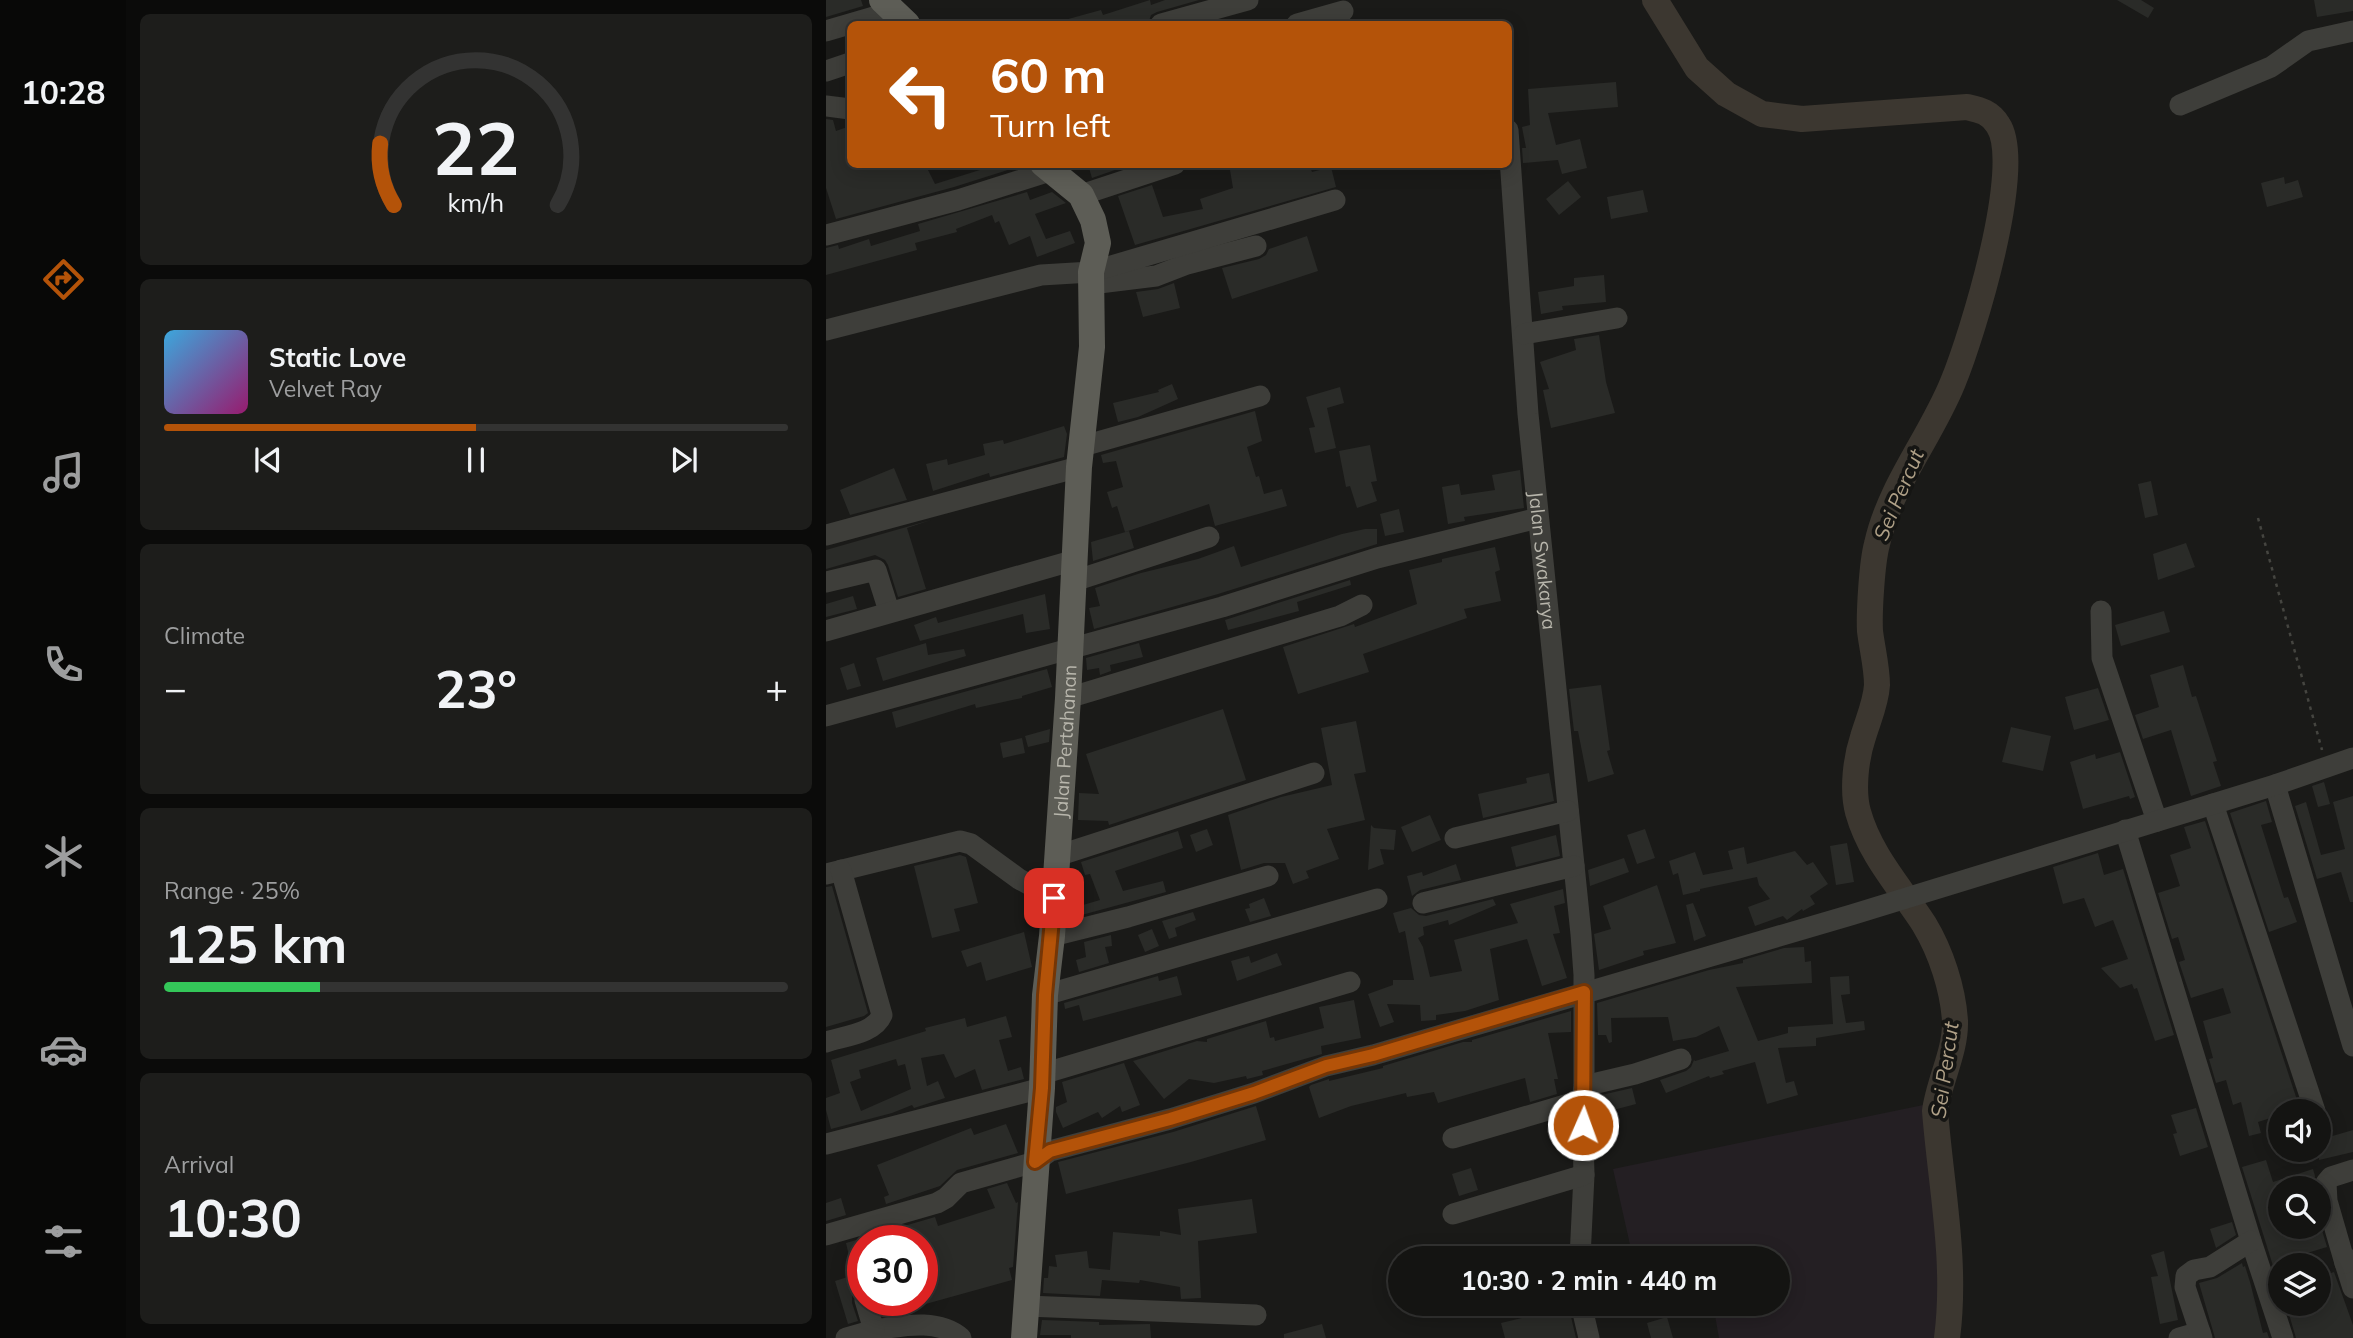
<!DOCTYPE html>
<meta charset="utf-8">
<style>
body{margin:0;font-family:Mulish,sans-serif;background:#1d1d1b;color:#f1f3f6;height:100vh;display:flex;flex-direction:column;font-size:26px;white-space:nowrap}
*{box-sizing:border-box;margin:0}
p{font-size:23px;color:#9d9e9f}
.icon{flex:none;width:38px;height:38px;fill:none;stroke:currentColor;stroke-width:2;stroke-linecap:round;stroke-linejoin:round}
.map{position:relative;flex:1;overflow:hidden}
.side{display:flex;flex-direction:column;gap:14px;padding:14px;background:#0b0b0a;width:700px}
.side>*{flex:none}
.banner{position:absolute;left:21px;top:21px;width:665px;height:147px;border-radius:10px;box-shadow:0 4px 18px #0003,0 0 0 2px #333332;background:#b45309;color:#fff;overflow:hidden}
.fabs{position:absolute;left:1442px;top:1099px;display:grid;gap:14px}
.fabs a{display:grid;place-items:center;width:63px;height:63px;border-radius:50%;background:#141412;box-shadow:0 4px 18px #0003,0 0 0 2px #333332;font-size:35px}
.speed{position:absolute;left:21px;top:1225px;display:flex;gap:14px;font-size:35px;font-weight:700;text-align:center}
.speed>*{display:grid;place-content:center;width:91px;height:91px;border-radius:50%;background:#141412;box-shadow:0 4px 18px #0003,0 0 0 2px #333332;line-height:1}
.speed .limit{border:10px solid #d22;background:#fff;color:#111}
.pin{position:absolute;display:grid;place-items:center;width:60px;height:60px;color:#fff;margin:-30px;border-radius:14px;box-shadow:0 4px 10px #0006}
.me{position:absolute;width:77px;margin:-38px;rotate:2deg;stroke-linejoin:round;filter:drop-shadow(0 0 5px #0008)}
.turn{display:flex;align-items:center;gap:24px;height:147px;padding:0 28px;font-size:32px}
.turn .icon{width:91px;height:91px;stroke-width:2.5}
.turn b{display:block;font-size:49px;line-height:60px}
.big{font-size:52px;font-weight:700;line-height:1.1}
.side .tile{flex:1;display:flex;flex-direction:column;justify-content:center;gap:10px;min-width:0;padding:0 24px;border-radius:10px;background:#1d1d1b}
.side .dial{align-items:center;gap:0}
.dial svg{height:182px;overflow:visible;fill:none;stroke:#333332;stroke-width:7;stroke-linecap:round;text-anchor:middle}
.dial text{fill:#f1f3f6;stroke:none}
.song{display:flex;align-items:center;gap:21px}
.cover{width:84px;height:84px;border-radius:10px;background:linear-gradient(135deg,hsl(200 70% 55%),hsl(320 70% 35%))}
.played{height:7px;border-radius:4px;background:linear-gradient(90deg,#b45309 50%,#333332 50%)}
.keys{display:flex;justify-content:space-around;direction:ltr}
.heat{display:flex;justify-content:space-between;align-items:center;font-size:38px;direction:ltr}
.charge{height:10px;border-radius:5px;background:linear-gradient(90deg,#34c759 25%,#333332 0)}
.trip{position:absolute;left:562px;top:1246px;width:402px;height:70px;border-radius:35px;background:#141412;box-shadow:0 4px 18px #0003,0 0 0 2px #333332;font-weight:700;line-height:70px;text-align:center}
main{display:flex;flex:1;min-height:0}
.dock{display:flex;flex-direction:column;width:126px;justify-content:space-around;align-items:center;background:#080807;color:#9d9e9f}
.dock .icon{width:49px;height:49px}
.dock .active{color:#b45309}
.dock b{font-size:32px;color:#f1f3f6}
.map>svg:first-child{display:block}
.green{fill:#241f23}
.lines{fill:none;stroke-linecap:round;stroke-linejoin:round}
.river{stroke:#3c3730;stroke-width:26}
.building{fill:#2a2b28;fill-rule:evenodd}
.path{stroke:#454540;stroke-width:2.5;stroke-dasharray:3.5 5;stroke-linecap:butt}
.minor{stroke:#3e3e3a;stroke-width:21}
.major{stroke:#5d5d56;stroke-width:26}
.route-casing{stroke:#753606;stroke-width:18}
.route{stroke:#b45309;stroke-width:12}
.labels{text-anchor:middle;stroke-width:7;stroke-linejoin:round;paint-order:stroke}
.street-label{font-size:19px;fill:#b8b6ac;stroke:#151513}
.water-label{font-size:21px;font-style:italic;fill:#afa087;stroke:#151513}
</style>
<main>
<nav class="dock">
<b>10:28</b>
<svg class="icon active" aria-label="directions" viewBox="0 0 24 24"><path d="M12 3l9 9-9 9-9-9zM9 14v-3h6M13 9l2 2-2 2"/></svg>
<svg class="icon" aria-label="music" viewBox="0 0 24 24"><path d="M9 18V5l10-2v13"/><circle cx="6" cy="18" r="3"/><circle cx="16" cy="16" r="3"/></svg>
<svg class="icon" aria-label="phone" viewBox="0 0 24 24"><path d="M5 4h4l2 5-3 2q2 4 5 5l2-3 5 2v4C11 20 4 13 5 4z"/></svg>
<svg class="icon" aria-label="climate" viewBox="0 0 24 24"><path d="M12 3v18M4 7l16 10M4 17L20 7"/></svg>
<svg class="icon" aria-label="car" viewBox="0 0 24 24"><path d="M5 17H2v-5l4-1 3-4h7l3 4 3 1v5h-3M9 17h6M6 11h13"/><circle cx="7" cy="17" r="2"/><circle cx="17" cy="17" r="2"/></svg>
<svg class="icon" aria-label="filters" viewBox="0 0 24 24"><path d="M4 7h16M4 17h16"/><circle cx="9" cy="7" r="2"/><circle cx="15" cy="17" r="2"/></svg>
</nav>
<section class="side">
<div class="tile dial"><svg viewBox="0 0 100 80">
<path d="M14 69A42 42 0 1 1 86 69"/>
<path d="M14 69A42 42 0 0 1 8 42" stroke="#b45309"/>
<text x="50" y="56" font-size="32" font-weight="700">22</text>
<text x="50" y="72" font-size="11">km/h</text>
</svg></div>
<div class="tile">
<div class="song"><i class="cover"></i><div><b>Static Love</b><p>Velvet Ray</p></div></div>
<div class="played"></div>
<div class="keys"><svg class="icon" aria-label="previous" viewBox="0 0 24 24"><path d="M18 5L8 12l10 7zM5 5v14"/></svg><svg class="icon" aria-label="pause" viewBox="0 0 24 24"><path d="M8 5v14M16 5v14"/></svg><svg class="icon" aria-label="next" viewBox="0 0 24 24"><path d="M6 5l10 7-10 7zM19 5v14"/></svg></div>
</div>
<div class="tile"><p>Climate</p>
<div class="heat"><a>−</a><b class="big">23°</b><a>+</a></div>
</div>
<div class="tile"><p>Range · 25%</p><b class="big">125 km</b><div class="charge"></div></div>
<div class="tile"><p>Arrival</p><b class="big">10:30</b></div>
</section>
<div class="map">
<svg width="1527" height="1338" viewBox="0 0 1527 1338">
<rect width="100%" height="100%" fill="#1a1a18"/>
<path class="green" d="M1107,1103l6,235h-220l-6,-34h65v-46h-145l-20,-89z"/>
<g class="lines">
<path class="river" d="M829,0l42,68 29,26 36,20 40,5 165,-12c13,3 23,5 31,18 27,40 -26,211 -45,257 -22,55 -63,103 -76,162 -5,18 -8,68 -7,87 2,17 7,36 7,54 -1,18 -9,35 -14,52 -7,21 -11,53 -5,75 12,43 42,75 66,112 17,28 29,65 31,97 1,30 -16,60 -20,90 6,76 22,151 12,227"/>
</g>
<path class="building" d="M0,0h35l2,6 -37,11z
M324,0l1,5 14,-5h34l-42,12 -6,3 -3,9h-87v-3l40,-11 2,5z
M1291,0h24l13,8 -6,10z
M1488,0h39v11l-36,6z
M790,82l2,25 -70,6 8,32 24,-6 7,29 -25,6 -4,-14 -35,3 -1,-15h4l-4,-21 8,-2 -2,-36z
M0,119l7,1 3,11 14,-5v38h75l10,20 64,-20h28l-73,23 -118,32 -10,-31z
M274,164h32l-40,14 -3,-10z
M403,164h80l3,8 19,-5 5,20 -201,58 -17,-49 34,-11 11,32 40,-8 -3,-10 33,-11z
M1458,177l1,7 13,-4 5,17 -36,10 -6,-24z
M742,181l13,16 -22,18 -13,-16z
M817,190l5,22 -37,7 -4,-22z
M201,192l3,8 22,-8 14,11 -31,11 11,25 24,-8 5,12 -38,14 -7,-21 -21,9 -10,-24 -4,2 -3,-8 -36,14 1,3 -42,11 2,7 -91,25v-27l12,-3 1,4 30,-10 2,7 49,-15 -2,-7z
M481,236l11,35 -86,28 -10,-31 37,-9 7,-4 3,-6z
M778,275l2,27 -44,4 1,4 -22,4 -3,-22 36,-6v-8z
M348,283l6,25 -37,9 -7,-25 22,-3z
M773,335l7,47 9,31 -64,15 -8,-38 6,-1 -9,-27 36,-12 -2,-11z
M346,384l6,15 -40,18 -20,5 -5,-19 46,-11 -1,-2z
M514,387l4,16 -17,5 9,40 -21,5 -6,-25 6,-1 -9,-30z
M429,411l7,30 -15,6 9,30 3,-1 5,18 18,-5 5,17 -72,20 -6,-22 -84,28 -8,-26 -5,2 -5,-16 16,-5 -7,-26 -13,2 -2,-8z
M238,426l3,8 -3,23 -74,20 -1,-4 -56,18 -7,-27 21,-5 1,6 37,-10 -2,-11 20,-4 1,4z
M544,445l7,36 -6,1 6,19 -20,7 -7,-22 -4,1 -7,-36z
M68,468l13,32 -57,15 -10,-25z
M694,470l4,38 -60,9 1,4 -17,3 -6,-37 17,-3 2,11 34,-5 -3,-15z
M1325,481l7,34 -13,3 -7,-34z
M573,509l5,23 -19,4 -5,-22z
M105,520l-24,8 19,61 -28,8 -10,-32 -3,-5 -10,-5 -49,14v-19z
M539,529h12v15l-159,50 -124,35 -5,-21 11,-2 -5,-18 6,-2 40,-13 57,-14 36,-13 7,21 101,-33z
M303,531l5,17 -41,13 -2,-19z
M1360,543l9,24 -37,13 -5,-26z
M669,547l5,23 -5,2 6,29 -37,8 3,9 -104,36 6,18 -71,22 -15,-47 71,-23 1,3 62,-23 -8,-34 33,-8v-3z
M524,580l1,5 -54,17 2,9 -71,19 -3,-10z
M219,594l5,35 -24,4 -3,-19 -103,27 -6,-16 22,-8 2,6z
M27,596l4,13 -31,8v-13z
M1338,611l6,21 -49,14 -6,-21z
M100,643l2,12 36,-6 2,7 -83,25 -7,-23z
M313,643l4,14 -33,8 1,6 -11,4 -1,-7 -12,2 -1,-12z
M28,663l7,23 -14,4 -7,-22z
M1357,665l9,32 4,-1 21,65 -4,1 8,24 -30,10 -20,-66 -28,9 -8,-24 24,-8 -9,-32z
M221,669l5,18 -30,9v2l-46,10 -1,-4 -79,24 -4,-16z
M775,685l9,65 -3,1 7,23 -26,8 -10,-51h-4l-5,-42z
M1272,688l11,32 -35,10 -9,-33z
M397,709l23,71 -137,45 -1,-4 -30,-1 1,-27 20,1 -13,-40z
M530,721l10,51 -12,2 11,46 -38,9 12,30 -33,12 3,7 -16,6 -8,-21h-21l-23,7 -13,-55 53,-18 51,-12 -11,-57z
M1185,727l40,9 -8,35 -41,-9z
M224,729l-1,13 -21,5 -3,-11z
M196,738l3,15 -22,5 -3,-15z
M1294,752l15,45 -5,2 -1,-3 -46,13 -13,-47 25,-8 1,5z
M723,773l5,28 -71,17 -5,-24 49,-11 -1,-5z
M1498,782l6,22 -12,3 -6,-21z
M1527,796v106h-3l-9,-30 -24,7 -22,-73 11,-4 15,53 24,-6 -12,-47z
M1440,801l6,21 -11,3 23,73 4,-1 9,25 -28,10 -39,-119z
M604,815l11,25 -29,12 -11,-25z
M1379,821l95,288 -20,2v4l-22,7 3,11 -12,3 -8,-34 -8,3 -7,-25 -10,3 -7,-24 4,-1 -10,-37 28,-8 -8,-25 -32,10 -12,-36 6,-2 -7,-23 -6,2 -14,-46 22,-7 -10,-31 21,-7 -7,-21z
M545,825l3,3 22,2 -2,20 -14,-1 4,15 -16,6z
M381,829l6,16 -17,7 -6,-17z
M819,829l10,29 -18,6 -10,-29z
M352,831l5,17 -68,23 8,20 40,-10 3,11 -88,24 -2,-9 24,-7 -10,-26 -5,1 -4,-13z
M730,835l4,21 -44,11 -5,-20z
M1021,843l7,39 -18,3 -6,-39z
M918,847l3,17 48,-13 12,14 6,-3 15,22 -18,12 5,8 -12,7 -1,-2 -15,11 -4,-4 -28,10 -7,-19 22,-8 -11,-14 -2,-8 -57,12v2l-17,4 -5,-22 -5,2 -4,-14 26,-9 8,23 30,-6 -5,-18z
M1272,853l6,22 19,-6 51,166 -19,6 -18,-53 -3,1 -2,-5 -12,4 -19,-20 27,-9 -15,-39 -18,7 -11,-29 -21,6 -10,-37z
M134,855l6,2 12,46 -24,6 6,22 -28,7 -18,-72z
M798,858l5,14 -39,14 -2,-16z
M630,864l5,16 -41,10 -8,6 -5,-20 15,-4 1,4z
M831,885l19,58 -33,8 1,4 -45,15 -5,-36 17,-5 -8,-23z
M6,886l36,127 -4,3 -38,11v-140z
M737,889l2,14 -11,3 6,27 -7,1 14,44 -25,8 -15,-47 -37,10 9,51 -34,11 -29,4v5l-15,1 -1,-16 -33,-1 7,18 -14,5 -12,-33 25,-9v-5h21l-9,-49 -6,2 -6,-20 18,-5 8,7 7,1 67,-17 3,6 -47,20 -1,-5 -25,7 1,8 -6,3 5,9 7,30 32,-6 -8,-31 64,-17 -8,-19z
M438,898l7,18 -21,6 -5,-13 5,-1 -1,-4z
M867,903l13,33 -12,5 -8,-36z
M367,912l3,8 -21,8 2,8 -8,3 -7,-18z
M326,929l7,17 -14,6 -7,-17z
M198,932l8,35 -46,14 -5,-19 -14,5 -6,-16z
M285,935l1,11 -7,1 4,16 -30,9 -3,-12 10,-3 -2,-15z
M978,947l1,15 6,-1 1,22 -76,4 22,54 30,-8v-6l45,-3 -3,-47 19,-1 1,18 -9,1 5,28 18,-2 1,9 -49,8v8l-38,2 8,35 8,-2 4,14 -31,9 -12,-42 -33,9 2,3 -14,4 -1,-2 -43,17 -6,-13 26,-9 5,-4 3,-7 1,1 34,-10 -10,-25 -23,11 -23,4 -5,-24 -57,1 1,24 -3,1 -3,-8h-8l-1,-32 112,-33 34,-7v-3l41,-12z
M451,953l5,12 -45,16 -6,-20 18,-5 2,7z
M332,976l1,5 18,-5 5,19 -99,26 -4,-16 -14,4 -1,-6z
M528,1000l7,38 -40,8 1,8 -60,17 1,4 -16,4 -1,-3 -32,7 -25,-4 -25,20 -31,-38 64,-20 10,1v-3l59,-18 4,17 4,-1 1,4 49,-13 -5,-21z
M745,1011v21l-23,1 10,46h-4l3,15 -27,8 -5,-24 -87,25 -4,-11 -27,5 -1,-4 -55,13 -32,12 -10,-31 2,-2 18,-6v2l54,-13v-2l80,-24h9v-2z
M180,1016l6,21 -13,3 9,31 13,-4 3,12 -42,11 -7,-21 -20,9 -11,-24 -23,4 6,28 11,-5 7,17 -31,10 -2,-3 -20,8 -61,16 -5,-19v-12l14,-5 -9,-33 95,-29 -1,-3 40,-10 2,9zM70,1059l2,7 7,-2 6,25 -50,22 -11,-29 11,-4 -2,-8z
M298,1063l16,42 -18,7 -2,-6 -18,12 -4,-6 -35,16 -7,-16v-5l11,-5 -5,-20z
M806,1088l4,16 -34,9 -5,-17z
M430,1106l10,34 -75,22 -125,32 -8,-32 115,-30z
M1370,1108l12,39 -28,9 -7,-22 4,-1 -6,-18z
M180,1124l12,29 -61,17 -17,16 -54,18 -2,-7 5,-2 -12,-30 94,-37 3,7z
M1527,1130v22l-34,8v-16l11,-4 -1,-3z
M1440,1160l7,22 40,-13 2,7 -2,12h-37l4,16v23h39v-7l8,27 -30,9 3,9h-20l-6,4 -10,-32 -22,-70z
M645,1168l7,22 -19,6 -7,-22z
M181,1183l9,20 2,-1 -5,65 -4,1 3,12 -90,25v-64h-59v22l-12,2 -5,-22 89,-26 3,9 57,-18 -8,-19z
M15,1198l5,17 -20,6v-18z
M426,1199l5,34 -59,8 3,57 -20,1 -1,-12 -40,-7 -1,3 -37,-3 -2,16 -57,-3 1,-15h4l1,-12 8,1 -2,-12 32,-4 2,17 21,2 3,-38 47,4v-5l21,4 -3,-26z
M1406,1222l4,13 -20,13 -6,-19z
M1338,1251l14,69 -18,4 -9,-47 7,-1 -7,-21z
M1416,1263l1,4 2,-1 5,16 13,51 4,-1 2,6h-54l-16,-55 18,-5z
M1508,1272l19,53v13h-57l-10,-34h33v-27z
M28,1275l4,14 -6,7v7l6,18 -10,3 -13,-43z
M739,1304h3l8,34h-71l-4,-15 34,-8 -1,-2z
M841,1317l6,21h-22l-4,-15z
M216,1320l57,2v3l51,-1 1,14h-80v-3h-31z
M496,1324l4,14h-42v-4z"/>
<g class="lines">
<path class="path" d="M1432,518l64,232"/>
<g class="minor">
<path d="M335,24l87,-24"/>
<path d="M471,24l46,-13"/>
<path d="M0,31l68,-20"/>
<path d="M0,71l24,-8"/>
<path d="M1354,105l91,-38 37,-26 45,-10"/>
<path d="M0,106l24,3"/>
<path id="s1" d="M682,130l20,284 53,520 3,41v111l-2,14 2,75 -4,83"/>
<path d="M255,195l94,-31"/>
<path d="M0,235l132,-35 92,-29"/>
<path d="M265,284l65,-8 31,-12 69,-18"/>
<path d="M0,330l215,-55 50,-3 244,-72"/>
<path d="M698,334l93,-16"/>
<path d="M257,446l177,-50"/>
<path d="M0,535l253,-68"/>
<path d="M248,581l135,-44"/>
<path d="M0,582l50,-12 13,41"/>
<path d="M1275,611l1,47 55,163"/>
<path d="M0,631l249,-71"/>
<path d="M242,698l272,-82 22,-11"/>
<path d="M0,716l396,-109 155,-49 161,-40"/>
<path d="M1449,785l78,261"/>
<path d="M1387,804l102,307"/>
<path d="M1299,830l126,411 32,97"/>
<path d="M629,838l113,-27"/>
<path d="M231,856l257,-83"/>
<path d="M0,874l134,-33 11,3 48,35 35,19"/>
<path d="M597,903l151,-37"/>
<path d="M226,936l76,-19 140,-41"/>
<path d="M219,995l332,-96"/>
<path d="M0,1042c18,-6 48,-8 56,-27l-41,-145"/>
<path d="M216,1074l308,-92"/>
<path d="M758,1086l51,-12 46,-15"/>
<path d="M627,1138l129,-38"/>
<path d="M0,1144l216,-56"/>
<path d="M627,1214l131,-39"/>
<path d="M0,1235l111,-32 9,-5 15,-15 74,-21 15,-11 120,-32 84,-26 72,-27 47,-11 478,-140 424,-130 78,-27"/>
<path d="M1527,1260l-8,3 8,25"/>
<path d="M1519,1263l-18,-62 -1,-18 5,-6 22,-7"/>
<path d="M39,1300l9,30c28,-4 64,-12 87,8"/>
<path d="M755,1304l8,34"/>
<path d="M200,1306l230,9"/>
<path d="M20,1338l28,-8"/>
<path d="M1353,1338l21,-6"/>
<path d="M1376,1338l-17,-51 1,-11 8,-6 16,-3 41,-26"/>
</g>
<g class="major">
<path d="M56,0l25,24"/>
<path id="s2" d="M198,1338l18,-250 3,-93 7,-59 16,-238 11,-231 13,-120 -1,-75 7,-29 -5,-23 -12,-25 -38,-31"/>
</g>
</g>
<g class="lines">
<g class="route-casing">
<path id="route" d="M228,898l-9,97 -3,93 -7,74 15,-11 120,-32 84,-26 72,-27 47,-11 211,-63 -1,133"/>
</g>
<use href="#route" class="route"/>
</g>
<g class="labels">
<g class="street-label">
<text dy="7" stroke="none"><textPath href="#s1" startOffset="432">Jalan Swakarya</textPath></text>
<text dy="7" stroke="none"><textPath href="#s2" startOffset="598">Jalan Pertahanan</textPath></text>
</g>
<g class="water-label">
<text transform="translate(1073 495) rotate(-67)" y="7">Sei Percut</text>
<text transform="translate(1119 1070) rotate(-82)" y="7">Sei Percut</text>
</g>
</g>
</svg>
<div class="fabs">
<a><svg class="icon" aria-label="sound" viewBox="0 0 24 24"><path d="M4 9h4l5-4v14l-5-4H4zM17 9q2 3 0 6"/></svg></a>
<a><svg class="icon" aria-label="search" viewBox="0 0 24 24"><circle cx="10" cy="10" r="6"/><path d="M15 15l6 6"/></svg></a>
<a><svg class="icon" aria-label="layers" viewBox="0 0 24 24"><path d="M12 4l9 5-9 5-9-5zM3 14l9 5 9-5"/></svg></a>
</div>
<div class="speed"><div class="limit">30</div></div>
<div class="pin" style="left:228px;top:898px;background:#d93025"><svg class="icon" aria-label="arrive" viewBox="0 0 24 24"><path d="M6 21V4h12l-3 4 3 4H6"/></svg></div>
<svg class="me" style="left:757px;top:1125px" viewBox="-20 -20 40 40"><circle r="17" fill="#b45309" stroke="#fff" stroke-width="3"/><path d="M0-11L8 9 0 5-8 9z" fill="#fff"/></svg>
<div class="trip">10:30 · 2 min · 440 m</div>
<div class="banner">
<div class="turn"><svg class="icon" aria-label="left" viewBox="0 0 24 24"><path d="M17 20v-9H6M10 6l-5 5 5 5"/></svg><div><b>60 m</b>Turn left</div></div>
</div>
</div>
</main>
